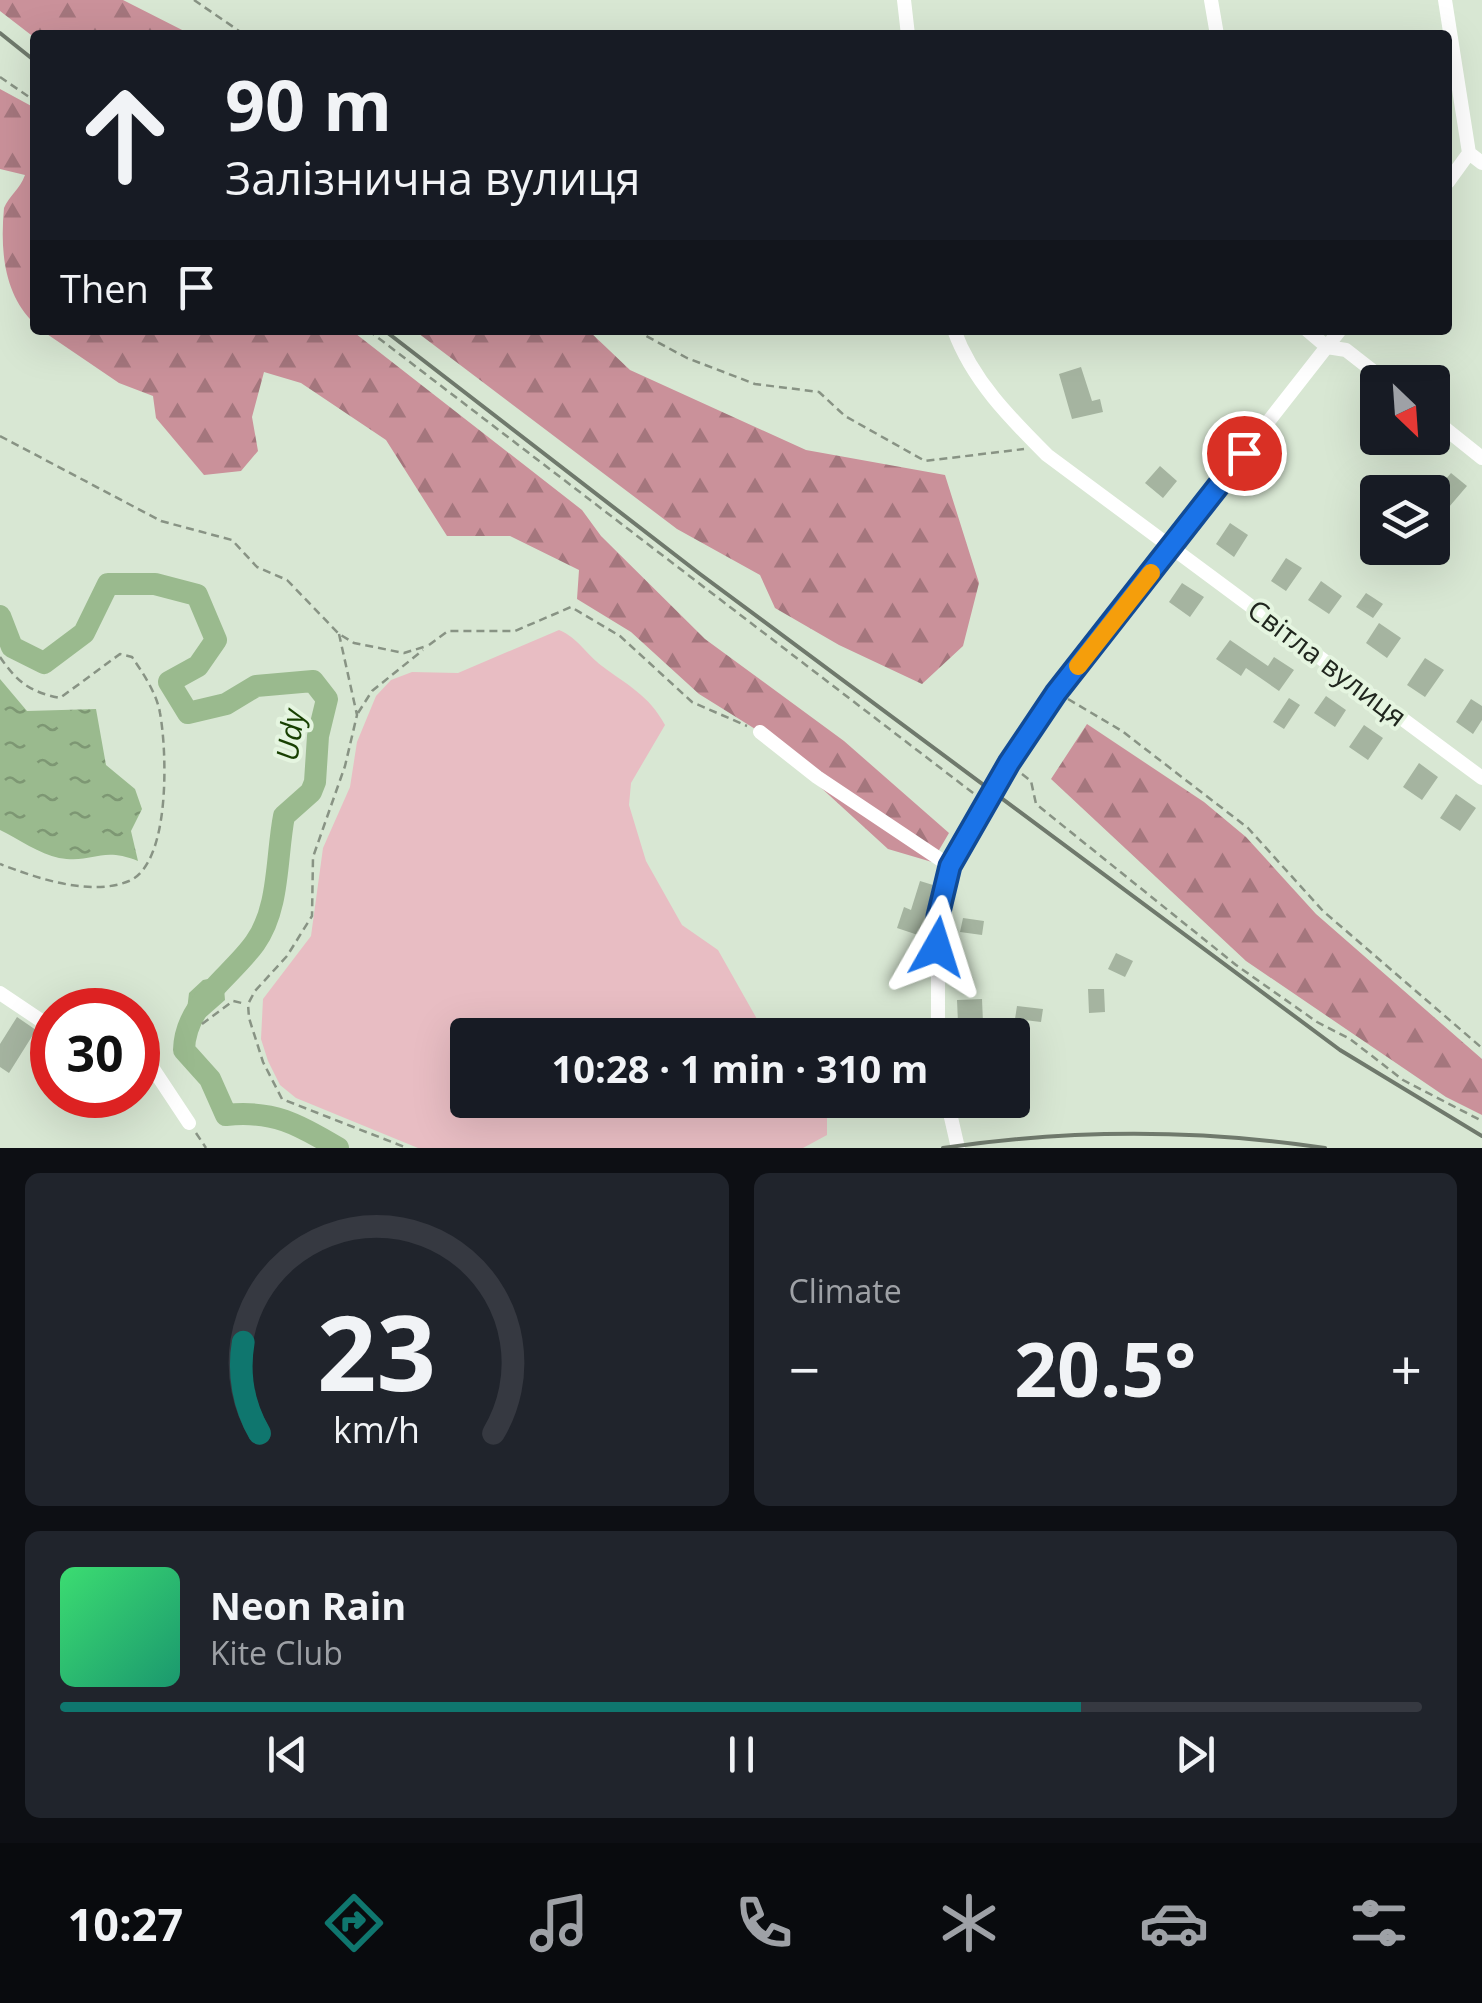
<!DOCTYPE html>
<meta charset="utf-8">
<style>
body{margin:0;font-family:"Open Sans",sans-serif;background:#20242c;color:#f1f3f6;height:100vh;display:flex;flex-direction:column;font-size:38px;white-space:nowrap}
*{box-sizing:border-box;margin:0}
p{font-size:32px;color:#9ea1a6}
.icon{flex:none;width:55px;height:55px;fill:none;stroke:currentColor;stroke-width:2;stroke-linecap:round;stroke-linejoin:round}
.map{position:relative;height:1148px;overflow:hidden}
.drawer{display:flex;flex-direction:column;gap:25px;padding:25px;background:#0d0f14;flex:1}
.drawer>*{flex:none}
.top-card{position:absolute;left:30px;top:30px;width:1422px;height:305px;border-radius:10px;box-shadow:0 10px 40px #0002;background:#171b24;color:#f1f3f6;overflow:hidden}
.needle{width:65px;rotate:155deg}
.controls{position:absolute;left:1360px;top:365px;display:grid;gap:20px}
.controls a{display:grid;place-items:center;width:90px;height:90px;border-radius:10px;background:#171b24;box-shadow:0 10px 40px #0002;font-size:50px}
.speed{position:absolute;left:30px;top:988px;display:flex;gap:20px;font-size:50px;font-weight:700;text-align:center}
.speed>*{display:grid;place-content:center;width:130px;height:130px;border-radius:50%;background:#171b24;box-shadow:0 10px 40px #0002;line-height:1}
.speed .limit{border:15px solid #d22;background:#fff;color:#111}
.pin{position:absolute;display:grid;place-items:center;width:85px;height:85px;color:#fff;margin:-42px;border:5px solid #fff;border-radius:50%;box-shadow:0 2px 10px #0007}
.me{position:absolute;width:110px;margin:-55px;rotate:6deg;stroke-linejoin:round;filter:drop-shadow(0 0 8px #0008)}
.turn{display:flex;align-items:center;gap:35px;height:210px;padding:0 30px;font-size:45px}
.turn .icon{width:130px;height:130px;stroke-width:2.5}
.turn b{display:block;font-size:70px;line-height:85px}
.then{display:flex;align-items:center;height:95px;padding:0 30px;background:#0003;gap:20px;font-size:38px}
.big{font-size:75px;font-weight:700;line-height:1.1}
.drawer .card{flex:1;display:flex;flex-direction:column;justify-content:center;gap:15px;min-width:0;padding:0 35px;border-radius:15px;background:#20242c}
.drawer .dial{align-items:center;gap:0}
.dial svg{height:260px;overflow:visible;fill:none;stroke:#363941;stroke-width:7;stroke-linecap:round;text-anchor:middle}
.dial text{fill:#f1f3f6;stroke:none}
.song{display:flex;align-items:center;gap:30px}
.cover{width:120px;height:120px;border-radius:15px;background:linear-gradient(135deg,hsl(140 70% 55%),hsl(160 70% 35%))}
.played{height:10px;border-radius:5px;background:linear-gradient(90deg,#0f766e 75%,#363941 75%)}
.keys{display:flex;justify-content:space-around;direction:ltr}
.heat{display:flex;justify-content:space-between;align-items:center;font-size:55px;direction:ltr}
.drawer .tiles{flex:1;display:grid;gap:25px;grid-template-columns:1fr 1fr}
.card:last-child{grid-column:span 2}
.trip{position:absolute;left:450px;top:1018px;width:580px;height:100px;border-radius:10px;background:#171b24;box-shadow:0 10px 40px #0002;font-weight:700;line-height:100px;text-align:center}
.dock{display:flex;height:160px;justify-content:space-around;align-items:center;background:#090b0e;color:#9ea1a6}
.dock .icon{width:70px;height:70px}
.dock .active{color:#0f766e}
.dock b{font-size:45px;color:#f1f3f6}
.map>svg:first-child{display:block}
.grass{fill:#e8bdc3}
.forest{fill:url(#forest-firs)}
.water{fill:url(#water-ripples)}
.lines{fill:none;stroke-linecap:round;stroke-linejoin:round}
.river{stroke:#9aba8e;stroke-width:22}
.building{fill:#a5b4a0}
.path{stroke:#889384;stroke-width:2.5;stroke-dasharray:8 5;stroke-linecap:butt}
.minor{stroke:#fff;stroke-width:14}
.rail{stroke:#6f796c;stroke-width:4}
.route-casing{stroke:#114b97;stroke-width:25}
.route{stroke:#1a73e8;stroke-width:18}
.slow{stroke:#f59e0b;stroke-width:18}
.labels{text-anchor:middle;stroke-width:8;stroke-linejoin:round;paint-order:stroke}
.street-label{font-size:28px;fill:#20261e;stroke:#e5f5e0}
.water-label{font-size:30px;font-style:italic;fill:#173f00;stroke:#e5f5e0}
</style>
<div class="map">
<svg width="1482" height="1148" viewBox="0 0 1482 1148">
<defs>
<pattern id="forest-firs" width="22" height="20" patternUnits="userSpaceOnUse" patternTransform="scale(2.5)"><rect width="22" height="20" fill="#ca919a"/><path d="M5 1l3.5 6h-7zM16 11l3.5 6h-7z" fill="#a4767d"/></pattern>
<pattern id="water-ripples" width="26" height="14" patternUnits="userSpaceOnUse" patternTransform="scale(2.5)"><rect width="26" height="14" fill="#9aba8e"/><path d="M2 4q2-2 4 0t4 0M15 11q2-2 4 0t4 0" fill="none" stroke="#7d9773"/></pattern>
</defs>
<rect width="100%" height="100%" fill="#d8e7d3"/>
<path class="grass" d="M559,630c19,8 27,24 43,36 25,19 47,29 63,59l-34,58 -2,22 17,56 36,64 36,25 48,85h-298v65h359v35l-24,13h-385l-122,-50 -16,-13 -12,-24 -7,-22 2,-40 48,-63 12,-88 27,-61 7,-45 19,-46 15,-16 21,-8 46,1z"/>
<path class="forest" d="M0,0h123l69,35 -157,3 -35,-27z
M0,89l35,19v216c-31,-29 -35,-73 -31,-116 5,-12 16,-19 21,-33l-25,-6z
M41,330h310l231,180 19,26 104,103 139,102 105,92 -17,29 -44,-13 -128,-117 -61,-38 -68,-62 -54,-33 2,-29 -69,-34h-63l-61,-96 -85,-57 -37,-11 -12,45 6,34 -17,20 -37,4 -48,-57 -3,-22 -34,-13z
M414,330h174l42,40 176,80 139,25 34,108 -16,63 -41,38 -83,-39 -64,-37 -15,-33 -83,-46z
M1087,724l117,78 42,35 70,77 166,145v56l-36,-18 -200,-136 -195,-182z"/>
<path class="water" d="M0,679l27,32 69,-2 10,56 29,24 7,20 -11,22 7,30c-38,-15 -44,3 -79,-3 -19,-4 -41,-19 -59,-28z
M223,976l2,24 -41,36 5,-43 14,-13z"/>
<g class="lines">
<path class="river" d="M0,616l12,31 32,16 40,-30 24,-49h47l42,11 19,45 -18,26 -29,16 19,31 38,-9 30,-18 57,-5 14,18 -9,37 -3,46 -4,10 -27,24c-8,41 -4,92 -29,127 -24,34 -70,60 -71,107l26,29 16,36c47,-5 72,9 112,33"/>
</g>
<path class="building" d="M1081,367l11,34 8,-2 3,13 -31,7 -13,-45z
M1160,466l17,15 -14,17 -18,-15z
M1451,473l16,13 -18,21 -16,-13z
M1230,523l18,12 -14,22 -18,-13z
M1286,558l16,10 -16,23 -15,-10z
M1321,581l21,15 -13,18 -21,-14z
M1182,583l22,14 -14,20 -21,-15z
M1366,593l17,11 -10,14 -17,-11z
M1379,623l22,15 -14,20 -21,-15z
M1230,640l38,26 6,-9 20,13 -15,21 -33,-23 -5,8 -25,-17z
M1425,658l19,12 -19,27 -18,-12z
M1326,696l20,14 -11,17 -21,-14z
M1289,698l11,7 -16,24 -11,-7z
M1471,699l11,7v14l-9,14 -17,-12z
M1364,725l19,13 -15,22 -19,-13z
M1419,763l19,14 -16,23 -19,-13z
M1456,794l20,14 -16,23 -20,-13z
M920,881l13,4 -12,51 -24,-8 7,-21 7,3z
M963,918l21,3 -2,14 -22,-3z
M1116,953l17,8 -8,16 -17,-8z
M1088,989h16l1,23 -16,1z
M982,999l1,23 -25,1 -1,-23z
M1017,1006l26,3 -2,13 -26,-3z
M17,1017l19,13 -27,43 -9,-6v-23z"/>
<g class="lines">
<path class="path" d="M194,0l51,35
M0,77l35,24
M368,330l609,466
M635,330l52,28 68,26 64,8 26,24 80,45 99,-12
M0,436l161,85 71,19 25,27 30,13 52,54 15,9 50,10 23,-7
M339,634l18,81 -12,51 -32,91 -1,59 -25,40 -32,35 -7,13 1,14 14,44 19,37 125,49
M429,645l19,-14h67l56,-24 49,29 72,66 55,24
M0,657c17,25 30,35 60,41l60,-44 12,3c11,16 25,37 28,56 7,38 11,150 -31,168 -39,16 -92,-3 -129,-17
M1068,699l54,32 126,97 75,83 159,137
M358,713l14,-22 51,-41
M1022,774l9,7 5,23 200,161 81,57 33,17 53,41 79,41
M202,1024l31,-23 13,3
M196,1133l10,15"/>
<path class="minor" d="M904,0l4,35
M1211,0l6,35
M1445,0l24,153 13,10
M1448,182l21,-29
M954,330c18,50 56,88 93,125l435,323
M1307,330l20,17 19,3 41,32
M1432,418l50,40
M760,732l57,45 133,89
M0,993l52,35
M938,1035v-119l12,-50 106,-173 284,-363
M138,1046l51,77
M947,1100l11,48"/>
<path class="rail" d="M0,33l35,28
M384,330l316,244 640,476 142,86
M943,1148c128,-19 254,-19 382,0"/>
</g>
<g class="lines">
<g class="route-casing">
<path id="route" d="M937,947l1,-31 12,-50 59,-103 47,-70 188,-240"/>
</g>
<use href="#route" class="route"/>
<path class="slow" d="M1078,666l73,-93"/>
</g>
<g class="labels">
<g class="street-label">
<text transform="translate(1327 663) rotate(37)" y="10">Світла вулиця</text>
</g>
<g class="water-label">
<text transform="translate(291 735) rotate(-82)" y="10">Udy</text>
</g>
</g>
</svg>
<div class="controls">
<a><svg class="needle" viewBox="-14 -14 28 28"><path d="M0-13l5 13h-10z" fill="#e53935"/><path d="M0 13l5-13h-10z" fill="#9ea1a6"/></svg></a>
<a><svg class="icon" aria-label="layers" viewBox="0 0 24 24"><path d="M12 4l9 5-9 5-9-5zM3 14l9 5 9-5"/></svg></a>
</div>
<div class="speed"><div class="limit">30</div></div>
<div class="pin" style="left:1244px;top:453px;background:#d93025"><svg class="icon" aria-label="arrive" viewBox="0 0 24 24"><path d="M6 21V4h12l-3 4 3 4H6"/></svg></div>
<svg class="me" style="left:937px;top:947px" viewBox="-20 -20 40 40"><path d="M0-17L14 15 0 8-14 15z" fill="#1a73e8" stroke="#fff" stroke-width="4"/></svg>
<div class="trip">10:28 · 1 min · 310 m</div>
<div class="top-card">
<div class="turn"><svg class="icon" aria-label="ahead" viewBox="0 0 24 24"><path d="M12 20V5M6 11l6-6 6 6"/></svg><div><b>90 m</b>Залізнична вулиця</div></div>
<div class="then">Then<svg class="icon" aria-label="arrive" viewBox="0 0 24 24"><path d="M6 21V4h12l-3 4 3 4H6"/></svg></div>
</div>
</div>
<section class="drawer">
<div class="tiles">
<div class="card dial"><svg viewBox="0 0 100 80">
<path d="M14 69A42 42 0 1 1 86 69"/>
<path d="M14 69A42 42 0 0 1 9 41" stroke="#0f766e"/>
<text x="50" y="56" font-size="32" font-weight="700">23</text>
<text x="50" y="72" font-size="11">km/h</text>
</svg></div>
<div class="card"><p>Climate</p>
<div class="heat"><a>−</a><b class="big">20.5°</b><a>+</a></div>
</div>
<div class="card">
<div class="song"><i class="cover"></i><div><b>Neon Rain</b><p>Kite Club</p></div></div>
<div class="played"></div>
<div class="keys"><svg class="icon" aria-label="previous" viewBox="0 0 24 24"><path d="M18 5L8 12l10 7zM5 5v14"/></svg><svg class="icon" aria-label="pause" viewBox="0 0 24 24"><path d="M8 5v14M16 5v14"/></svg><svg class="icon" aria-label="next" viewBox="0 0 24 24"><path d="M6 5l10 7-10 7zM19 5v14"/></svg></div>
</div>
</div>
</section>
<nav class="dock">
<b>10:27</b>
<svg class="icon active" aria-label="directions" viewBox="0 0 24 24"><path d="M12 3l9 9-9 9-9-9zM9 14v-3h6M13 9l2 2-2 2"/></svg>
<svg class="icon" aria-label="music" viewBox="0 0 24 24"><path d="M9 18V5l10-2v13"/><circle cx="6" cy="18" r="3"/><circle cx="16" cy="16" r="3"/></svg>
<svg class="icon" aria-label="phone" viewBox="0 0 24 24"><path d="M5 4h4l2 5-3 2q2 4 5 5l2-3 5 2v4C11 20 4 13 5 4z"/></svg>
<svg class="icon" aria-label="climate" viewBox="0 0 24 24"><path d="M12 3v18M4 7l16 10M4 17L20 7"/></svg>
<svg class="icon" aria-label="car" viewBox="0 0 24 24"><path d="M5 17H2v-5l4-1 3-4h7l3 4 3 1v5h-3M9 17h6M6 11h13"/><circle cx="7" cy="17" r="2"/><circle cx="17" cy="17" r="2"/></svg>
<svg class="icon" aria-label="filters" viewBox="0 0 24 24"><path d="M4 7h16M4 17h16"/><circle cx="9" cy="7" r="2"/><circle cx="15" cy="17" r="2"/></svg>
</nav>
